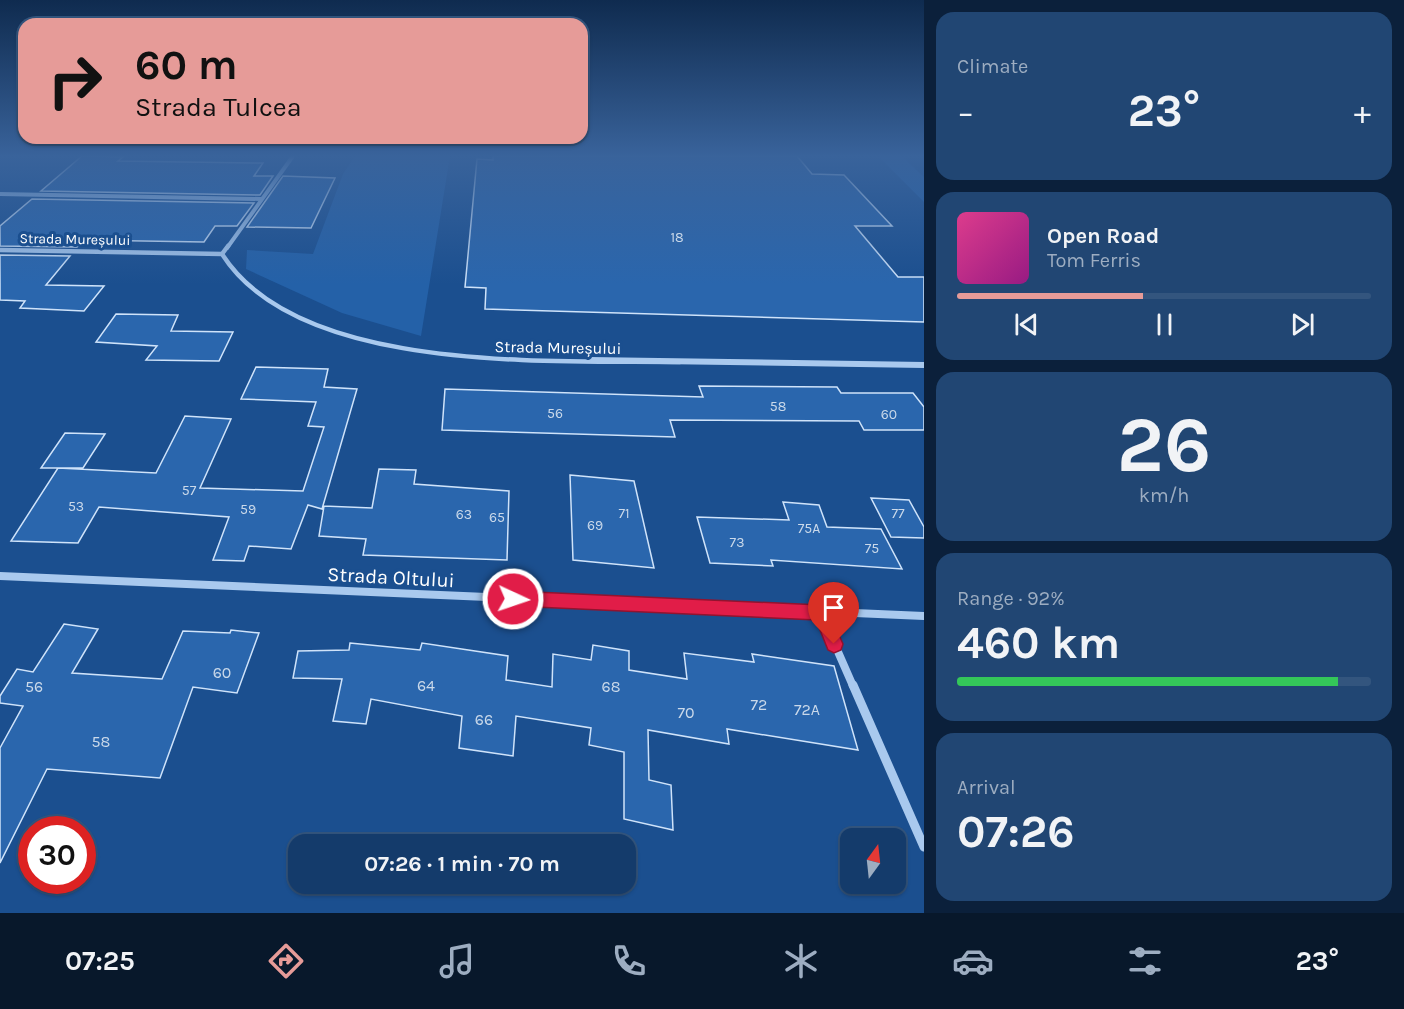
<!DOCTYPE html>
<meta charset="utf-8">
<style>
body{margin:0;font-family:Karla,sans-serif;background:#214673;color:#f1f3f6;height:100vh;display:flex;flex-direction:column;font-size:22px;white-space:nowrap}
*{box-sizing:border-box;margin:0}
p{font-size:20px;color:#9dadc1}
.icon{flex:none;width:33px;height:33px;fill:none;stroke:currentColor;stroke-width:2;stroke-linecap:round;stroke-linejoin:round}
.map{position:relative;flex:1;overflow:hidden}
.sheet{display:flex;flex-direction:column;gap:12px;padding:12px;background:#0b203b;width:480px}
.sheet>*{flex:none}
.banner{position:absolute;left:18px;top:18px;width:570px;height:126px;border-radius:18px;box-shadow:0 2px 4px #0004,0 0 0 2px #33557e;background:#e69b98;color:#111;overflow:hidden}
.needle{width:39px;rotate:15deg}
.tools{position:absolute;left:840px;top:828px;display:grid;gap:12px}
.tools a{display:grid;place-items:center;width:66px;height:66px;border-radius:12px;background:#143b6b;box-shadow:0 2px 4px #0004,0 0 0 2px #33557e;font-size:30px}
.speed{position:absolute;left:18px;top:816px;display:flex;gap:12px;font-size:30px;font-weight:700;text-align:center}
.speed>*{display:grid;place-content:center;width:78px;height:78px;border-radius:50%;background:#143b6b;box-shadow:0 2px 4px #0004,0 0 0 2px #33557e;line-height:1}
.speed .limit{border:9px solid #d22;background:#fff;color:#111}
.pin{position:absolute;display:grid;place-items:center;width:51px;height:51px;color:#fff;margin:-62px -26px;border-radius:50% 50% 50% 0;rotate:-45deg;box-shadow:0 0 6px #0007}
.pin .icon{rotate:45deg}
.me{position:absolute;width:66px;margin:-33px;rotate:93deg;stroke-linejoin:round;filter:drop-shadow(0 0 4px #0008)}
.turn{display:flex;align-items:center;gap:21px;height:126px;padding:0 18px;font-size:27px}
.turn .icon{width:78px;height:78px;stroke-width:2.5}
.turn b{display:block;font-size:42px;line-height:51px}
.big{font-size:45px;font-weight:700;line-height:1.1}
.sheet .tile{flex:1;display:flex;flex-direction:column;justify-content:center;gap:9px;min-width:0;padding:0 21px;border-radius:18px;background:#214673}
.sheet .dial{align-items:center;gap:0}
.dial b{font-size:78px;line-height:1}
.song{display:flex;align-items:center;gap:18px}
.cover{width:72px;height:72px;border-radius:9px;background:linear-gradient(135deg,hsl(330 70% 55%),hsl(310 70% 35%))}
.played{height:6px;border-radius:3px;background:linear-gradient(90deg,#e69b98 45%,#33557e 45%)}
.keys{display:flex;justify-content:space-around;direction:ltr}
.heat{display:flex;justify-content:space-between;align-items:center;font-size:33px;direction:ltr}
.charge{height:9px;border-radius:4px;background:linear-gradient(90deg,#34c759 92%,#33557e 0)}
.trip{position:absolute;left:288px;top:834px;width:348px;height:60px;border-radius:18px;background:#143b6b;box-shadow:0 2px 4px #0004,0 0 0 2px #33557e;font-weight:700;line-height:60px;text-align:center}
.menu{display:flex;height:96px;justify-content:space-around;align-items:center;background:#08182b;color:#9dadc1}
.menu .icon{width:42px;height:42px}
.menu .selected{color:#e69b98}
.menu b{font-size:27px;color:#f1f3f6}
main{display:flex;flex:1;min-height:0}
.map>svg:first-child{display:block}
.green{fill:#2461a8}
.building{fill:#2a66ad;stroke:#cfe3fa;stroke-width:1.5}
.lines{fill:none;stroke-linecap:round;stroke-linejoin:round}
.street-far4{stroke:#a9c9ee;stroke-width:4}
.street-far3{stroke:#a9c9ee;stroke-width:4.5}
.street-far2{stroke:#a9c9ee;stroke-width:6}
.street-far1{stroke:#a9c9ee;stroke-width:8}
.street{stroke:#a9c9ee;stroke-width:9}
.route{fill:#e11d48;stroke:#92132f;stroke-width:1.5}
.labels{text-anchor:middle;stroke-width:6;stroke-linejoin:round;paint-order:stroke}
.number-label{font-size:14px;fill:#cad9ea}
.far-street-label{font-size:14px;fill:#fff;stroke:#1b4f8f}
.street-label{font-size:16px;fill:#fff;stroke:#1b4f8f}
.near-number-label{font-size:16px;fill:#cad9ea}
.near-street-label{font-size:20px;fill:#fff;stroke:#1b4f8f}
</style>
<main>
<div class="map">
<svg width="924" height="913" viewBox="0 0 924 913">
<rect width="100%" height="100%" fill="#1b4f8f"/>
<path class="green" d="M355,156h95l-29,180 -79,-23 -96,-44 1,-19 66,4 30,-80z
M878,156h24l22,21v25z"/>
<path class="building" d="M82,156l41,1 -5,4 145,2 -9,13h19l-13,19 -219,-4z
M493,156h304l15,18 32,1 48,51h-37l43,51h26v45l-439,-13 1,-21 -21,-1 12,-128 16,1z
M283,176l52,2 -24,50 -64,-1z
M32,199l222,4 -17,23h-22l-11,16 -121,-2 -6,7 -77,-1v-20z
M0,255l70,1 -24,29 58,1 -20,25 -64,-3 5,-7 -25,-1z
M116,314l62,1 -7,16 62,1 -14,29 -73,-1 11,-14 -61,-4z
M256,367l72,2 -4,18 33,2 -35,120 -14,-4 -17,44 -42,-3 -5,15 -31,-1 16,-43 -130,-10 -21,36 -67,-2 47,-73 98,5 29,-57 46,3 -31,69 103,3 21,-64 -16,-1 8,-24 -75,-3z
M699,386l138,1 4,6h72l11,14v23h-60l-5,-9 -189,-1 5,17 -233,-7 3,-41 258,8z
M65,433l40,1 -22,34h-42z
M379,469l37,1 -2,14 95,7 -2,69 -144,-5 3,-16 -47,-3 5,-30 48,2z
M570,475l64,6 20,87 -81,-8z
M871,498l38,2 15,27v11l-33,-1z
M783,502l36,3 8,22 54,2 21,40 -131,-9 2,6 -63,-3 -13,-46 92,3z
M64,624l34,5 -26,44 90,6 21,-48 47,2 1,-3 28,3 -22,60 -44,-6 -33,91 -113,-9 -47,94v-115l23,-42 -23,-3v-7l17,-27 16,3z
M350,643l70,7 2,-7 86,13 -2,24 46,7 1,-33 38,6 2,-15 36,6v19l58,9 -3,-26 70,9 -2,-8 82,12 24,84 -131,-21 2,15 -81,-14 1,50 22,5 2,45 -49,-11v-67l-35,-7 2,-17 -75,-12 -3,40 -54,-8 3,-32 -91,-17 -5,25 -33,-3 9,-42 -49,-1 5,-27 51,-1z"/>
<g class="lines">
<path class="street-far4" d="M0,194l261,5
M227,248l66,-92"/>
<path class="street-far3" d="M0,250l222,4
M222,254c77,121 331,106 458,108
M222,254l6,-8"/>
<path class="street-far2" d="M589,360l335,5"/>
<path class="street-far1" d="M0,576l924,40
M821,613l32,73"/>
<path class="street" d="M853,685l71,162"/>
</g>
<linearGradient id="sky" x2="0" y2="1"><stop stop-color="#0f2b4f"/><stop offset="0.55" stop-color="#39639b"/><stop offset="1" stop-color="#39639b" stop-opacity="0"/></linearGradient>
<rect width="924" height="284" fill="url(#sky)"/>
<path class="route" d="M513,591l308,14 6,2 16,37 -2,6 -7,3 -6,-3 -12,-30 -303,-14 -6,-2 -2,-5 2,-6z"/>
<g class="labels">
<g class="number-label">
<text x="677" y="242">18</text>
<text x="778" y="411">58</text>
<text x="555" y="418">56</text>
<text x="889" y="419">60</text>
<text x="189" y="495">57</text>
<text x="76" y="511">53</text>
<text x="248" y="514">59</text>
<text x="624" y="518">71</text>
<text x="898" y="518">77</text>
<text x="464" y="519">63</text>
<text x="497" y="522">65</text>
<text x="595" y="530">69</text>
<text x="809" y="533">75A</text>
<text x="737" y="547">73</text>
<text x="872" y="553">75</text>
</g>
<g class="far-street-label">
<text transform="translate(75 239) rotate(1)" y="5">Strada Mureșului</text>
</g>
<g class="street-label">
<text transform="translate(558 347) rotate(1)" y="6">Strada Mureșului</text>
</g>
<g class="near-number-label">
<text x="222" y="678">60</text>
<text x="426" y="691">64</text>
<text x="34" y="692">56</text>
<text x="611" y="692">68</text>
<text x="759" y="710">72</text>
<text x="807" y="715">72A</text>
<text x="686" y="718">70</text>
<text x="484" y="725">66</text>
<text x="101" y="747">58</text>
</g>
<g class="near-street-label">
<text transform="translate(391 577) rotate(3)" y="7">Strada Oltului</text>
</g>
</g>
</svg>
<div class="tools">
<a><svg class="needle" viewBox="-14 -14 28 28"><path d="M0-13l5 13h-10z" fill="#e53935"/><path d="M0 13l5-13h-10z" fill="#9dadc1"/></svg></a>
</div>
<div class="speed"><div class="limit">30</div></div>
<div class="pin" style="left:834px;top:644px;background:#d93025"><svg class="icon" aria-label="arrive" viewBox="0 0 24 24"><path d="M6 21V4h12l-3 4 3 4H6"/></svg></div>
<svg class="me" style="left:513px;top:599px" viewBox="-20 -20 40 40"><circle r="17" fill="#e11d48" stroke="#fff" stroke-width="3"/><path d="M0-11L8 9 0 5-8 9z" fill="#fff"/></svg>
<div class="trip">07:26 · 1 min · 70 m</div>
<div class="banner">
<div class="turn"><svg class="icon" aria-label="right" viewBox="0 0 24 24"><path d="M7 20v-9h11M14 6l5 5-5 5"/></svg><div><b>60 m</b>Strada Tulcea</div></div>
</div>
</div>
<section class="sheet">
<div class="tile"><p>Climate</p>
<div class="heat"><a>−</a><b class="big">23°</b><a>+</a></div>
</div>
<div class="tile">
<div class="song"><i class="cover"></i><div><b>Open Road</b><p>Tom Ferris</p></div></div>
<div class="played"></div>
<div class="keys"><svg class="icon" aria-label="previous" viewBox="0 0 24 24"><path d="M18 5L8 12l10 7zM5 5v14"/></svg><svg class="icon" aria-label="pause" viewBox="0 0 24 24"><path d="M8 5v14M16 5v14"/></svg><svg class="icon" aria-label="next" viewBox="0 0 24 24"><path d="M6 5l10 7-10 7zM19 5v14"/></svg></div>
</div>
<div class="tile dial"><b>26</b><p>km/h</p></div>
<div class="tile"><p>Range · 92%</p><b class="big">460 km</b><div class="charge"></div></div>
<div class="tile"><p>Arrival</p><b class="big">07:26</b></div>
</section>
</main>
<nav class="menu">
<b>07:25</b>
<svg class="icon selected" aria-label="directions" viewBox="0 0 24 24"><path d="M12 3l9 9-9 9-9-9zM9 14v-3h6M13 9l2 2-2 2"/></svg>
<svg class="icon" aria-label="music" viewBox="0 0 24 24"><path d="M9 18V5l10-2v13"/><circle cx="6" cy="18" r="3"/><circle cx="16" cy="16" r="3"/></svg>
<svg class="icon" aria-label="phone" viewBox="0 0 24 24"><path d="M5 4h4l2 5-3 2q2 4 5 5l2-3 5 2v4C11 20 4 13 5 4z"/></svg>
<svg class="icon" aria-label="climate" viewBox="0 0 24 24"><path d="M12 3v18M4 7l16 10M4 17L20 7"/></svg>
<svg class="icon" aria-label="car" viewBox="0 0 24 24"><path d="M5 17H2v-5l4-1 3-4h7l3 4 3 1v5h-3M9 17h6M6 11h13"/><circle cx="7" cy="17" r="2"/><circle cx="17" cy="17" r="2"/></svg>
<svg class="icon" aria-label="filters" viewBox="0 0 24 24"><path d="M4 7h16M4 17h16"/><circle cx="9" cy="7" r="2"/><circle cx="15" cy="17" r="2"/></svg>
<b>23°</b>
</nav>
